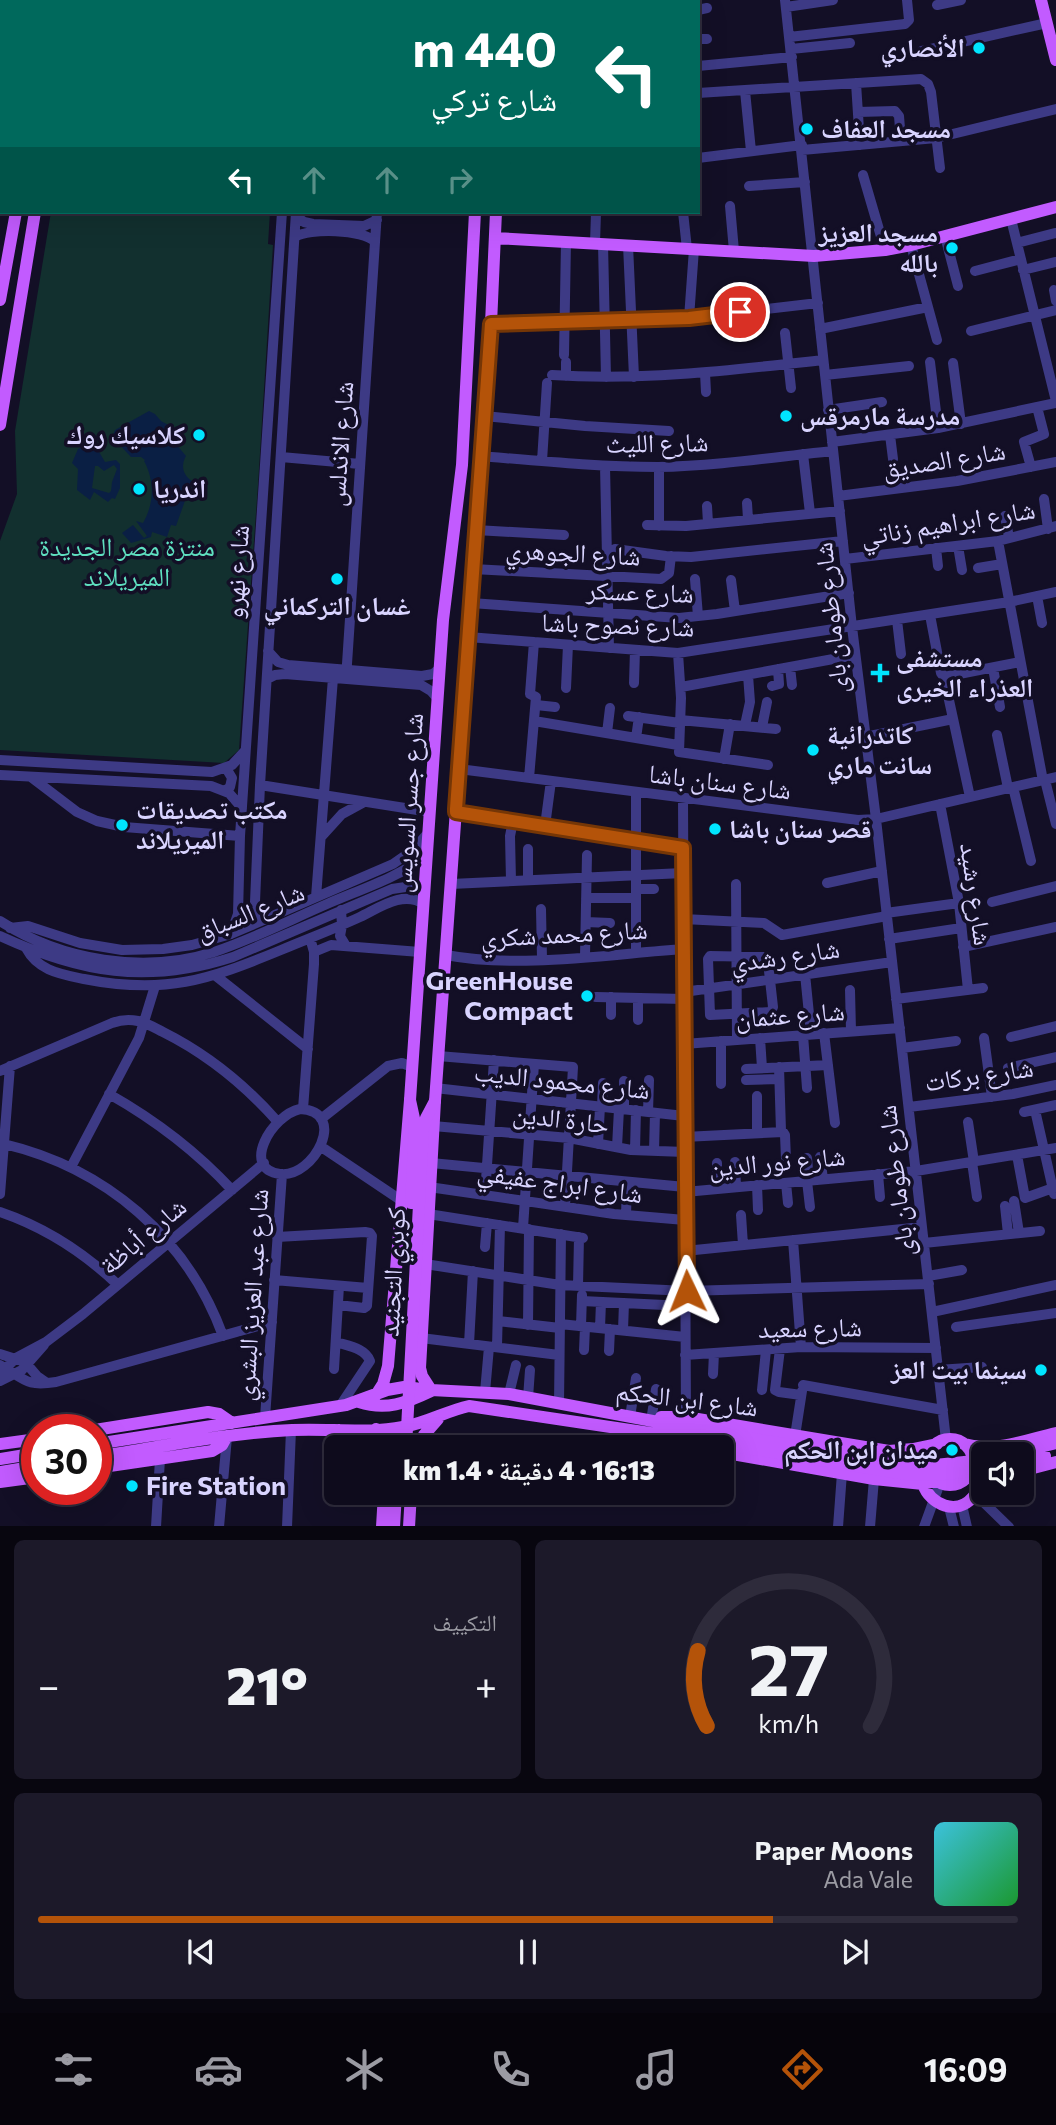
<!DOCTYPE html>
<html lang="ar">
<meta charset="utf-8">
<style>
body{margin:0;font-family:Commissioner,"Noto Naskh Arabic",sans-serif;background:#1c1929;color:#f1f3f6;direction:rtl;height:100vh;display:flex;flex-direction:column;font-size:26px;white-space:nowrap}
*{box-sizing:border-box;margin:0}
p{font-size:23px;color:#9b9ba3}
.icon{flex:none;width:38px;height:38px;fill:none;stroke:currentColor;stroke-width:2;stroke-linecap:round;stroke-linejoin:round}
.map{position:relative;height:1526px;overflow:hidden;direction:ltr}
.details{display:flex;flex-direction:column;gap:14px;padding:14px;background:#08060f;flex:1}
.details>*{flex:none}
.guide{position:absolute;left:0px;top:0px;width:700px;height:214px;box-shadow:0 7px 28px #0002,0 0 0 2px #2e2b3b;direction:rtl;background:#00695c;color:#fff;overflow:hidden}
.fabs{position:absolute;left:971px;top:1442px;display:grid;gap:14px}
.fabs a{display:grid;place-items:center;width:63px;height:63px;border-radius:10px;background:#0e0b1c;box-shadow:0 7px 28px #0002,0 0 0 2px #2e2b3b;font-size:35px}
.speed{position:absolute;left:21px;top:1414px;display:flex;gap:14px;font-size:35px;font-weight:700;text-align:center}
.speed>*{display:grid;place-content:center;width:91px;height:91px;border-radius:50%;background:#0e0b1c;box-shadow:0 7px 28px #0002,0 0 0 2px #2e2b3b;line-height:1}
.speed .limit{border:10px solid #d22;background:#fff;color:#111}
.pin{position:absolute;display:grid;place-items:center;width:60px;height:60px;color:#fff;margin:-30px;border:4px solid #fff;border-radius:50%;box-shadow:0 2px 7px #0007}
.me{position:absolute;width:77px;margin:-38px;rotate:358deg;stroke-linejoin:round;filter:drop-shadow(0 0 5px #0008)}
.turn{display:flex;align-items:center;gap:24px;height:147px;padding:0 28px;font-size:32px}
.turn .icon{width:91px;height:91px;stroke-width:2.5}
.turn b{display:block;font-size:49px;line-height:60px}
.lanes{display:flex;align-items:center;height:66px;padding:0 28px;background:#0003;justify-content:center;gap:35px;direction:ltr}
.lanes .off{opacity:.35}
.big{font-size:52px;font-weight:800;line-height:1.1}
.details .tile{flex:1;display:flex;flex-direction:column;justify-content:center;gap:10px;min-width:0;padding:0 24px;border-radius:10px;background:#1c1929}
.details .dial{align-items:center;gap:0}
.dial svg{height:182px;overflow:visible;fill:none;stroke:#2e2b3b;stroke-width:7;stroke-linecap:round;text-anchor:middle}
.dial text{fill:#f1f3f6;stroke:none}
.song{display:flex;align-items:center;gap:21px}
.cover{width:84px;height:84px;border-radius:10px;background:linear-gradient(135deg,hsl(190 70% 55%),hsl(130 70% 35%))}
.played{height:7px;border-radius:4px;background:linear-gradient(90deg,#b45309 75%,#2e2b3b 75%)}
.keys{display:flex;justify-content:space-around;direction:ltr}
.heat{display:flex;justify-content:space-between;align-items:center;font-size:38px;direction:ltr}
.details .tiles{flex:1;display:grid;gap:14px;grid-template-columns:1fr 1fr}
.tile:last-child{grid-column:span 2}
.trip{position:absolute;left:324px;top:1435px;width:410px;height:70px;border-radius:10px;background:#0e0b1c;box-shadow:0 7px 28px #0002,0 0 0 2px #2e2b3b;font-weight:800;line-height:70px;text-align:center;direction:rtl}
.dock{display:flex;height:112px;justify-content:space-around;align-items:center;background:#06040b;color:#9b9ba3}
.dock .icon{width:49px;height:49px}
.dock .current{color:#b45309}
.dock b{font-size:32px;color:#f1f3f6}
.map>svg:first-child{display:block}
.green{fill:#12302f}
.water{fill:#0a1f44;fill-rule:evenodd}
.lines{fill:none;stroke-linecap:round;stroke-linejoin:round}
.minor{stroke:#3d3a85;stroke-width:10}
.major{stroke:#c25bff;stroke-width:12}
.major-bridge{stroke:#c25bff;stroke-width:12}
.route-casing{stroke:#753606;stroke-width:18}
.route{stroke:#b45309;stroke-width:12}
.poi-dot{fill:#00e5ff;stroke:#130f26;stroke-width:2.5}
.labels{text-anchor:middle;stroke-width:7;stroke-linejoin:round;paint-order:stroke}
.poi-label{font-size:26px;font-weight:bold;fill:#d9d4ff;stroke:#130f26;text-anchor:start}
.street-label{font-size:26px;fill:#d9d4ff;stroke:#130f26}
.park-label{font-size:26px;fill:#5fe0c0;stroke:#130f26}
</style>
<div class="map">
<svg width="1056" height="1527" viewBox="0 0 1056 1527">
<rect width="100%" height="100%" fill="#130f26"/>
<path class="green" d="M51,212h219l-2,32 5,1 -15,240 -19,265 -15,13 -224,-13v-209l17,-47 -2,-63z"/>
<path class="water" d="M149,411l6,3 6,7 11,6 -1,11 15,18c-5,9 -4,18 6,25l-16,45 -5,-1 -4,12 -15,-5 -1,5 -20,6 -9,-10 11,-8 11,13 3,-2 -11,-15 7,2c11,-19 12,-42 1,-62l1,-1 -4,-3h-10l-16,-17 -2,-5 2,-5z
M85,440l10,5 10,17 11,-2 4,4v24l-5,11 -3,-1 -4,4 -14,-10 -4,8 -13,-10 1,-21 -6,-6 6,-14 4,-2zM114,465l3,4 -5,13 -1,9 -2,2 -17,-5 3,-22h3l6,5z"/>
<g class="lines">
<path class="minor" d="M289,0v2
M527,0l22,2
M678,0v2
M785,0l67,627 24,192 70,621
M322,2l3,-2
M610,2v-2
M937,5l24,-5
M786,7l47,-7
M698,10l9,-2
M789,37l116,-13 4,-4 -2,-20
M698,39h9
M0,46h2
M791,49l59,-6
M922,51l125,-28
M698,66l94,-9
M856,83l4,62
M745,91l6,60
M698,93l223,-14 7,5 3,8 9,76
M858,112l37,-1 4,5 2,25
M0,147h2
M802,150l134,-12 120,-29
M698,158l104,-13
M863,175l22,75
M749,186l56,-4
M730,206l4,45
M683,212l4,37
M296,216l8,6 9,2 51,2 13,-6
M1011,219l45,182
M945,236l13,50
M295,237c14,-9 68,-8 80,5
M595,243l1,-30
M1017,243l38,-10
M603,244l3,133
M628,245l6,132
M911,245l26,95
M1023,270l32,-8
M975,271l46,-12
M1054,290l2,11
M689,318l5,-69
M491,324l198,-6 129,-15
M820,329l108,-22
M971,331l85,-21
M785,333l6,55
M564,355l2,-113
M930,362l8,66
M953,363l8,61
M705,373l1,19
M552,375c91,6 181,-5 271,-15
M825,375l84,-9
M566,376v-14
M828,410l54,-8
M484,416l101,10 84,5
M890,435l3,24
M832,442l106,-14 118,-25
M803,454l7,59
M481,456c59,5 118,11 177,11 58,-1 117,-10 175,-16
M281,457l79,7
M542,461l5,-78
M605,466l4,182
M659,467v59
M1031,467l-7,-25 20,-8 -7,-27
M838,496l119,-15 99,-19
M1044,499l4,30
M747,503l1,16
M707,506l1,17
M1005,516l4,22
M647,525l39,1 154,-15
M476,530l88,5
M998,541l45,240
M958,546l4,24
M936,548l2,18
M615,549l51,7 25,1 152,-16
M845,559l153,-18 58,-15
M978,568l24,-4
M473,569l188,10 8,-6 2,-17
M695,579l3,37
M731,580l4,31
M1037,596l5,27
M471,603l208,15 38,-4 132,-21
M930,615l11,58 3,4 76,-15
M897,620l4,34
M468,637l210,16 331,-51 47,-10
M268,651l10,11 10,3 134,11 11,-2 7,-6
M678,653l3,45 -2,54 89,13
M790,667l2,18
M993,668l7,39
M944,677l26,120
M267,679l8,-4 10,-1 136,11 10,6 7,8
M346,679l31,-467
M634,683l1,-33
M772,686l7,-2 -1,-15
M681,687l174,-32
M566,688l2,-43
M536,705l19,2
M628,716l52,7
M680,720l96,9
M534,721l144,24
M745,725l5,-23 -2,-27
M762,727l5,-25
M607,733l3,-25
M997,735l11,53
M865,737l88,-18
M636,738l3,-21
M724,759l6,-35
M0,760l212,12 20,-7 13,-14
M459,769l399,51 18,-1 180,-42
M0,775l211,11 18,7 13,15
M31,777l46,35 20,9 27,6 116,9
M529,778l7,-81 -6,-3 4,-52
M1045,780l11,44
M260,785l170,27
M1013,787l18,74
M225,791l5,-4 2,-9 -6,-10
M636,792v160
M683,798l3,619
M940,804l19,99 9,87
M456,812l227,36
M545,826l6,-45
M322,836l20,-22 22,-12
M528,880v-31
M511,881l-1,-45 3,-15
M827,883l55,-12
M451,884l232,-11
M736,884l1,156
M636,889h18
M316,897l17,-219
M586,898h50
M992,902l64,-16
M541,909l1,50
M341,910l1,15 -2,11 6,10
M886,913l73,-10
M683,919l81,4 18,12 105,-19
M264,920l-7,-8 -2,-10 5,-117 36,-573
M0,921c62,40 144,53 214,31 39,-13 76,-32 113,-48 32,-14 73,-27 100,-49
M586,922l24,1
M10,928l18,-2 52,17 42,7 41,-1 29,-4 39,-11 162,-70 20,-14 15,-17
M231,934l7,-20 2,-78 42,-624
M0,936c80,37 147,49 233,21l159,-68 20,-3 13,4
M889,939l72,-11
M963,947l93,-20
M26,948c12,23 35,26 58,31 81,16 124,1 197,-29 26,-11 53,-21 79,-33 19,-9 43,-27 64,-13
M314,952l17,-7 89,7
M446,955c72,14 164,-1 238,-6
M585,956l2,-101
M710,956l55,1 3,5 5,45 -2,5 -61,3 -2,-56z
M805,974l6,60
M216,976l92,73
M850,990l1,41
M684,992l208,-30
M596,997l88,2
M638,998v22
M896,999l87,-11
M611,1015v-18
M824,1033l11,90
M803,1035l4,53
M1011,1037l45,-11
M760,1038l2,30
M984,1038l8,59
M721,1041v43
M684,1044l216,-16
M902,1048l54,-7
M438,1056l135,11 -8,139
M779,1067l2,64
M1008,1068l48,-11
M746,1069l82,-4
M0,1071l112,-48c8,-3 17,-4 26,-2 9,2 17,7 25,11 44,22 82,53 114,89
M746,1080l33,-1
M624,1081v28
M435,1088l249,28
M109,1094c46,26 87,57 123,96
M757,1096v37
M602,1107l1,-24
M909,1107l104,-13 43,-9
M300,1109c49,2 14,69 -20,65 -40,-5 -8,-59 20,-65z
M303,1109l11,-145v-12l-4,-14
M1035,1110l19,84
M648,1112l1,-32
M1024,1112l32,-7
M321,1119l67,-53 14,-3 10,4
M968,1122l6,40
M433,1126l136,12 62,12 54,2
M684,1137l99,-5 2,3 1,24
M4,1144c101,24 183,93 219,192
M598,1144l2,-38
M320,1146l82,55
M617,1147l2,-38
M635,1150l1,-40
M654,1151l1,-38
M1017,1155l8,43 31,-11
M820,1157l3,22
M807,1158l2,23
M735,1162l1,25
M972,1162l5,35
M431,1163l254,24
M71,1167l68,-129 16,-52
M878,1174l2,23
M807,1181l3,26
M786,1183l2,20
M757,1185l1,25
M429,1187l185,27 71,6
M717,1189v-26
M685,1192l231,-21 140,-23
M0,1194l10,-128
M485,1195l9,-135
M1014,1201l5,32
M1005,1206l3,28
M0,1212c44,15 83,40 117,72
M428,1214l155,24
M626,1215l1,-33
M741,1215l2,30
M523,1228l11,-164
M277,1237l88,-5 5,1 2,3 -5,70 -3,2 -26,-3
M793,1240l8,107
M924,1243l116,-12
M485,1247l2,-24
M685,1251l237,-24
M425,1264l135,21 127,6 242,-7
M928,1276l34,-6
M274,1280l94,8
M578,1286l1,-49
M582,1301l103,5
M932,1312l124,-27
M498,1321l62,7
M560,1324l125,13
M528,1325l1,-96
M581,1326l1,-31
M956,1327l100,-14
M600,1328l1,-26
M623,1330l1,-27
M421,1338l138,17
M336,1342c12,4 29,6 34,19l-30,45
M469,1344l4,-73
M497,1347l3,-122
M780,1349l-5,41 4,2 22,3
M584,1350l1,-23
M609,1351l1,-22
M0,1354l25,8 12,14 10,7
M685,1355l116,-8 135,1
M0,1365c25,14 25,22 56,17l216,-60
M334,1369l5,-83
M938,1370l44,-3
M0,1374l16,-16 30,-16 37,-28 181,-151
M713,1374l1,-21
M0,1381l22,-11 22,-25
M803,1385l140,25
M762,1390l4,-40
M485,1392l4,-45
M509,1394l7,-29
M528,1398l2,-28
M559,1404l2,-170
M630,1417l6,-39
M265,1418l17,-244
M651,1421l5,-32
M795,1436l7,-45
M975,1494l34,33
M962,1505l5,22
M949,1507l5,20
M156,1527l4,-68
M219,1527l8,-90
M287,1527l4,-97
M838,1527l4,-54
M870,1527l4,-48
M924,1527l16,-44"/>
<path class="major" d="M345,0l14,2
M467,0l1,2
M1041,0l15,60
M50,2v-2
M74,2v-2
M485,2v-2
M497,2v-2
M514,2v-2
M495,238l319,18 71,-6 26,-5 145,-38
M0,300l16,-88
M0,425l35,-213
M431,1390l-9,-14 -2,-8 15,-267 56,-777 5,-112
M376,1395l7,-11 5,-18 22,-266 33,-480 19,-155 13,-253
M359,1402c27,9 47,1 72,-11
M661,1417h25l203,34 24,-2 24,-5
M376,1429l7,9 3,9
M95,1430l113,-18 11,2 13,9
M339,1430l19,17
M927 1462a23 23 0 1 1 46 0a23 23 0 1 1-46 0Z
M0,1444l37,-5
M96,1444l250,-39 41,-15 17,-3 27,3 78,4 197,37
M964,1444c31,9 62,-4 92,-11
M418,1447l6,-12 14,-16
M721,1452l153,27 49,5 13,-3
M1011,1454l45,-11
M96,1457c65,-10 130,-24 196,-27 36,-2 75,4 111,-3 24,-4 43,-16 66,-21l235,35
M0,1459l37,-6
M1022,1462l23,-6
M96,1468l116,-17 10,-6 5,-9
M1022,1471l34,-9
M0,1472l37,-6
M0,1482l37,-5
M923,1484c7,21 34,32 50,13 4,-4 5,-10 7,-15
M382,1527l2,-34
M394,1527l2,-34
M409,1527l2,-34"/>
<path class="major-bridge" d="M410,1100l5,23 -4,80
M706,1431l200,33 29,1 49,-5
M704,1441l201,33 30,1 49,-5
M406,1447l17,-317 3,-12 9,-17"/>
</g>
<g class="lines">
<g class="route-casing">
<path id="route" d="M687,1291l-4,-443 -227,-36v-3l35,-485 198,-6 51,-6"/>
</g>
<use href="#route" class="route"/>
</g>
<g class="poi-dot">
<circle cx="979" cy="48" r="7"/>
<circle cx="807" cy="129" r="7"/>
<circle cx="952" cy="248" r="7"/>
<circle cx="786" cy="416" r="7"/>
<circle cx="199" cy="435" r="7"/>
<circle cx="139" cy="489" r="7"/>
<circle cx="337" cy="579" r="7"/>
<path d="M876.5 662.5h7v7h7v7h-7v7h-7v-7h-7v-7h7z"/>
<circle cx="813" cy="750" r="7"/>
<circle cx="122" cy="825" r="7"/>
<circle cx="715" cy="829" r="7"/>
<circle cx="587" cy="996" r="7"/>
<circle cx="1041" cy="1370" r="7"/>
<circle cx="952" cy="1450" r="7"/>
<circle cx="132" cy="1486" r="7"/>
</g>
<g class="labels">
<g class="poi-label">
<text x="965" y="57" text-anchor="end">الأنصاري</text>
<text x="821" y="138">مسجد العفاف</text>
<text x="938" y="242" text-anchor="end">مسجد العزيز<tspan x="938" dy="30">بالله</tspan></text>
<text x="800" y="425">مدرسة مارمرقس</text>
<text x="185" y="444" text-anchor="end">كلاسيك روك</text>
<text x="153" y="498">اندريا</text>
<text x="337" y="615" text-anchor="middle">غسان التركماني</text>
<text x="896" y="667">مستشفى<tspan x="896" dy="30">العذراء الخيرى</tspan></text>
<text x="827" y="744">كاتدرائية<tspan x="827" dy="30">سانت ماري</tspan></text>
<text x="136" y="819">مكتب تصديقات<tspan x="136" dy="30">الميريلاند</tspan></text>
<text x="729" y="838">قصر سنان باشا</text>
<text x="573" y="990" text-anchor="end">GreenHouse<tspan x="573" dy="30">Compact</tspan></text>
<text x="1027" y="1379" text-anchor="end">سينما بيت العز</text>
<text x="938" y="1459" text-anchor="end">ميدان ابن الحكم</text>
<text x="146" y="1495">Fire Station</text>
</g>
<g class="street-label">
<text transform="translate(657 443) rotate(-1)" y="9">شارع الليث</text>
<text transform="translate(340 444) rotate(-86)" y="9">شارع الاندلس</text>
<text transform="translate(944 460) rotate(-9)" y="9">شارع الصديق</text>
<text transform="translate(948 523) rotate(-9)" y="9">شارع ابراهيم زناتي</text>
<text transform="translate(573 553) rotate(3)" y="9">شارع الجوهري</text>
<text transform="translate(237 572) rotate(-86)" y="9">شارع نهرو</text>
<text transform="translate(640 592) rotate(2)" y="9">شارع عسكر</text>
<text transform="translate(831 618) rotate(-96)" y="9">شارع طومان باى</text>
<text transform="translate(618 625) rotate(2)" y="9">شارع نصوح باشا</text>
<text transform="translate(720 782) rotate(7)" y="9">شارع سنان باشا</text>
<text transform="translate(408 803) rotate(-86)" y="9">شارع جسر السويس</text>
<text transform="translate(976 894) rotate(82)" y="9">شارع رشيد</text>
<text transform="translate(250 912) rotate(-22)" y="9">شارع السباق</text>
<text transform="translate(564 934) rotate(-3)" y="9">شارع محمد شكري</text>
<text transform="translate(785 956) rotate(-8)" y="9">شارع رشدي</text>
<text transform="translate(790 1015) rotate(-4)" y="9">شارع عثمان</text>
<text transform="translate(979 1075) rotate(-8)" y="9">شارع بركات</text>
<text transform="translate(562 1081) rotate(6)" y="9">شارع محمود الديب</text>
<text transform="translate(561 1119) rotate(7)" y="9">حارة الدين</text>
<text transform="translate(777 1162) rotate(-5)" y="9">شارع نور الدين</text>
<text transform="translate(896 1181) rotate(-97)" y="9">شارع طومان باى</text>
<text transform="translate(560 1183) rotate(8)" y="9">شارع ابراج عفيفي</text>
<text transform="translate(143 1236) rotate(-40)" y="9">شارع أباظة</text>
<text transform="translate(393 1272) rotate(-87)" y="9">كوبري التجنيد</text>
<text transform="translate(252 1295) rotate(-86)" y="9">شارع عبد العزيز البشري</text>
<text transform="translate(810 1328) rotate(-1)" y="9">شارع سعيد</text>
<text transform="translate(687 1399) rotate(7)" y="9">شارع ابن الحكم</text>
</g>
<g class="park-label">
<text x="127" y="556">منتزة مصر الجديدة<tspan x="127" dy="30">الميريلاند</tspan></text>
</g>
</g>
</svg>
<div class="fabs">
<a><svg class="icon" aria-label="sound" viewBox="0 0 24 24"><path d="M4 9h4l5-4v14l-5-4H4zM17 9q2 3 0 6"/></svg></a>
</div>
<div class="speed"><div class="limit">30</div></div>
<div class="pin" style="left:740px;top:312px;background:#d93025"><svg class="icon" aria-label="arrive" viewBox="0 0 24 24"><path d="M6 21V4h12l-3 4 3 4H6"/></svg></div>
<svg class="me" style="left:687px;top:1291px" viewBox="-20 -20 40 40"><path d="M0-17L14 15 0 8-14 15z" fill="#b45309" stroke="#fff" stroke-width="4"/></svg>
<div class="trip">16:13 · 4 دقيقة · 1.4 km</div>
<div class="guide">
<div class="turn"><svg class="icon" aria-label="left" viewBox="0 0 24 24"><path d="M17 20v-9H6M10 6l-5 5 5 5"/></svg><div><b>440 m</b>شارع تركي</div></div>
<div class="lanes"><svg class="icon" aria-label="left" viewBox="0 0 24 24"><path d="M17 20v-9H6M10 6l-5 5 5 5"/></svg><svg class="icon off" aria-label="ahead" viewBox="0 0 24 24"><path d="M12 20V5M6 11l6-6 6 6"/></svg><svg class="icon off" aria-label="ahead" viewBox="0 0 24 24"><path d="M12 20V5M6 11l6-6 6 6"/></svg><svg class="icon off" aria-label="right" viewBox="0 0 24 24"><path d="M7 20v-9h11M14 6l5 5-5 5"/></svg></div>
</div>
</div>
<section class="details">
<div class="tiles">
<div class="tile dial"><svg viewBox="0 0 100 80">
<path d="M14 69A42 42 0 1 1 86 69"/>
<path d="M14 69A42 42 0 0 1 10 36" stroke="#b45309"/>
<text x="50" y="56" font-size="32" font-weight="700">27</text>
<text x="50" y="72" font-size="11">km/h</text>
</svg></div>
<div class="tile"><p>التكييف</p>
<div class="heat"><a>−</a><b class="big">21°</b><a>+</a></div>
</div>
<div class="tile">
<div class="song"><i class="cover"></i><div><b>Paper Moons</b><p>Ada Vale</p></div></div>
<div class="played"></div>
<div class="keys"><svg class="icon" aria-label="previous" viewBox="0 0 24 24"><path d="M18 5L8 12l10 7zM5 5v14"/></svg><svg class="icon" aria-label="pause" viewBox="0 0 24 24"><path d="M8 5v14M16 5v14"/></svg><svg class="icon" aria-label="next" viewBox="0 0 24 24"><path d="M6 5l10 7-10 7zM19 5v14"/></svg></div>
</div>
</div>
</section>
<nav class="dock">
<b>16:09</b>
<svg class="icon current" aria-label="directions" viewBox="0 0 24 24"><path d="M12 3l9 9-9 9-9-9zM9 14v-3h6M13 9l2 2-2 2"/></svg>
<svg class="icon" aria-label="music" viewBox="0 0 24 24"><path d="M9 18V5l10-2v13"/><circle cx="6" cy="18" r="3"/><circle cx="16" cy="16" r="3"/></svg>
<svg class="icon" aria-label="phone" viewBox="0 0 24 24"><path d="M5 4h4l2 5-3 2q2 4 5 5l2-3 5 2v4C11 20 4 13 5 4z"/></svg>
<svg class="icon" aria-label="climate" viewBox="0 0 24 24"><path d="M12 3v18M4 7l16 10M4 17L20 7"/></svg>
<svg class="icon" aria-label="car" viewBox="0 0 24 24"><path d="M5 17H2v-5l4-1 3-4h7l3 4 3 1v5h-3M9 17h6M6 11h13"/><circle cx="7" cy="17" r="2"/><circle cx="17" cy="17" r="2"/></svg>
<svg class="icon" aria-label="filters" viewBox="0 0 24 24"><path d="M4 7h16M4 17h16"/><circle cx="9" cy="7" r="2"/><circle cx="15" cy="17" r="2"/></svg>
</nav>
